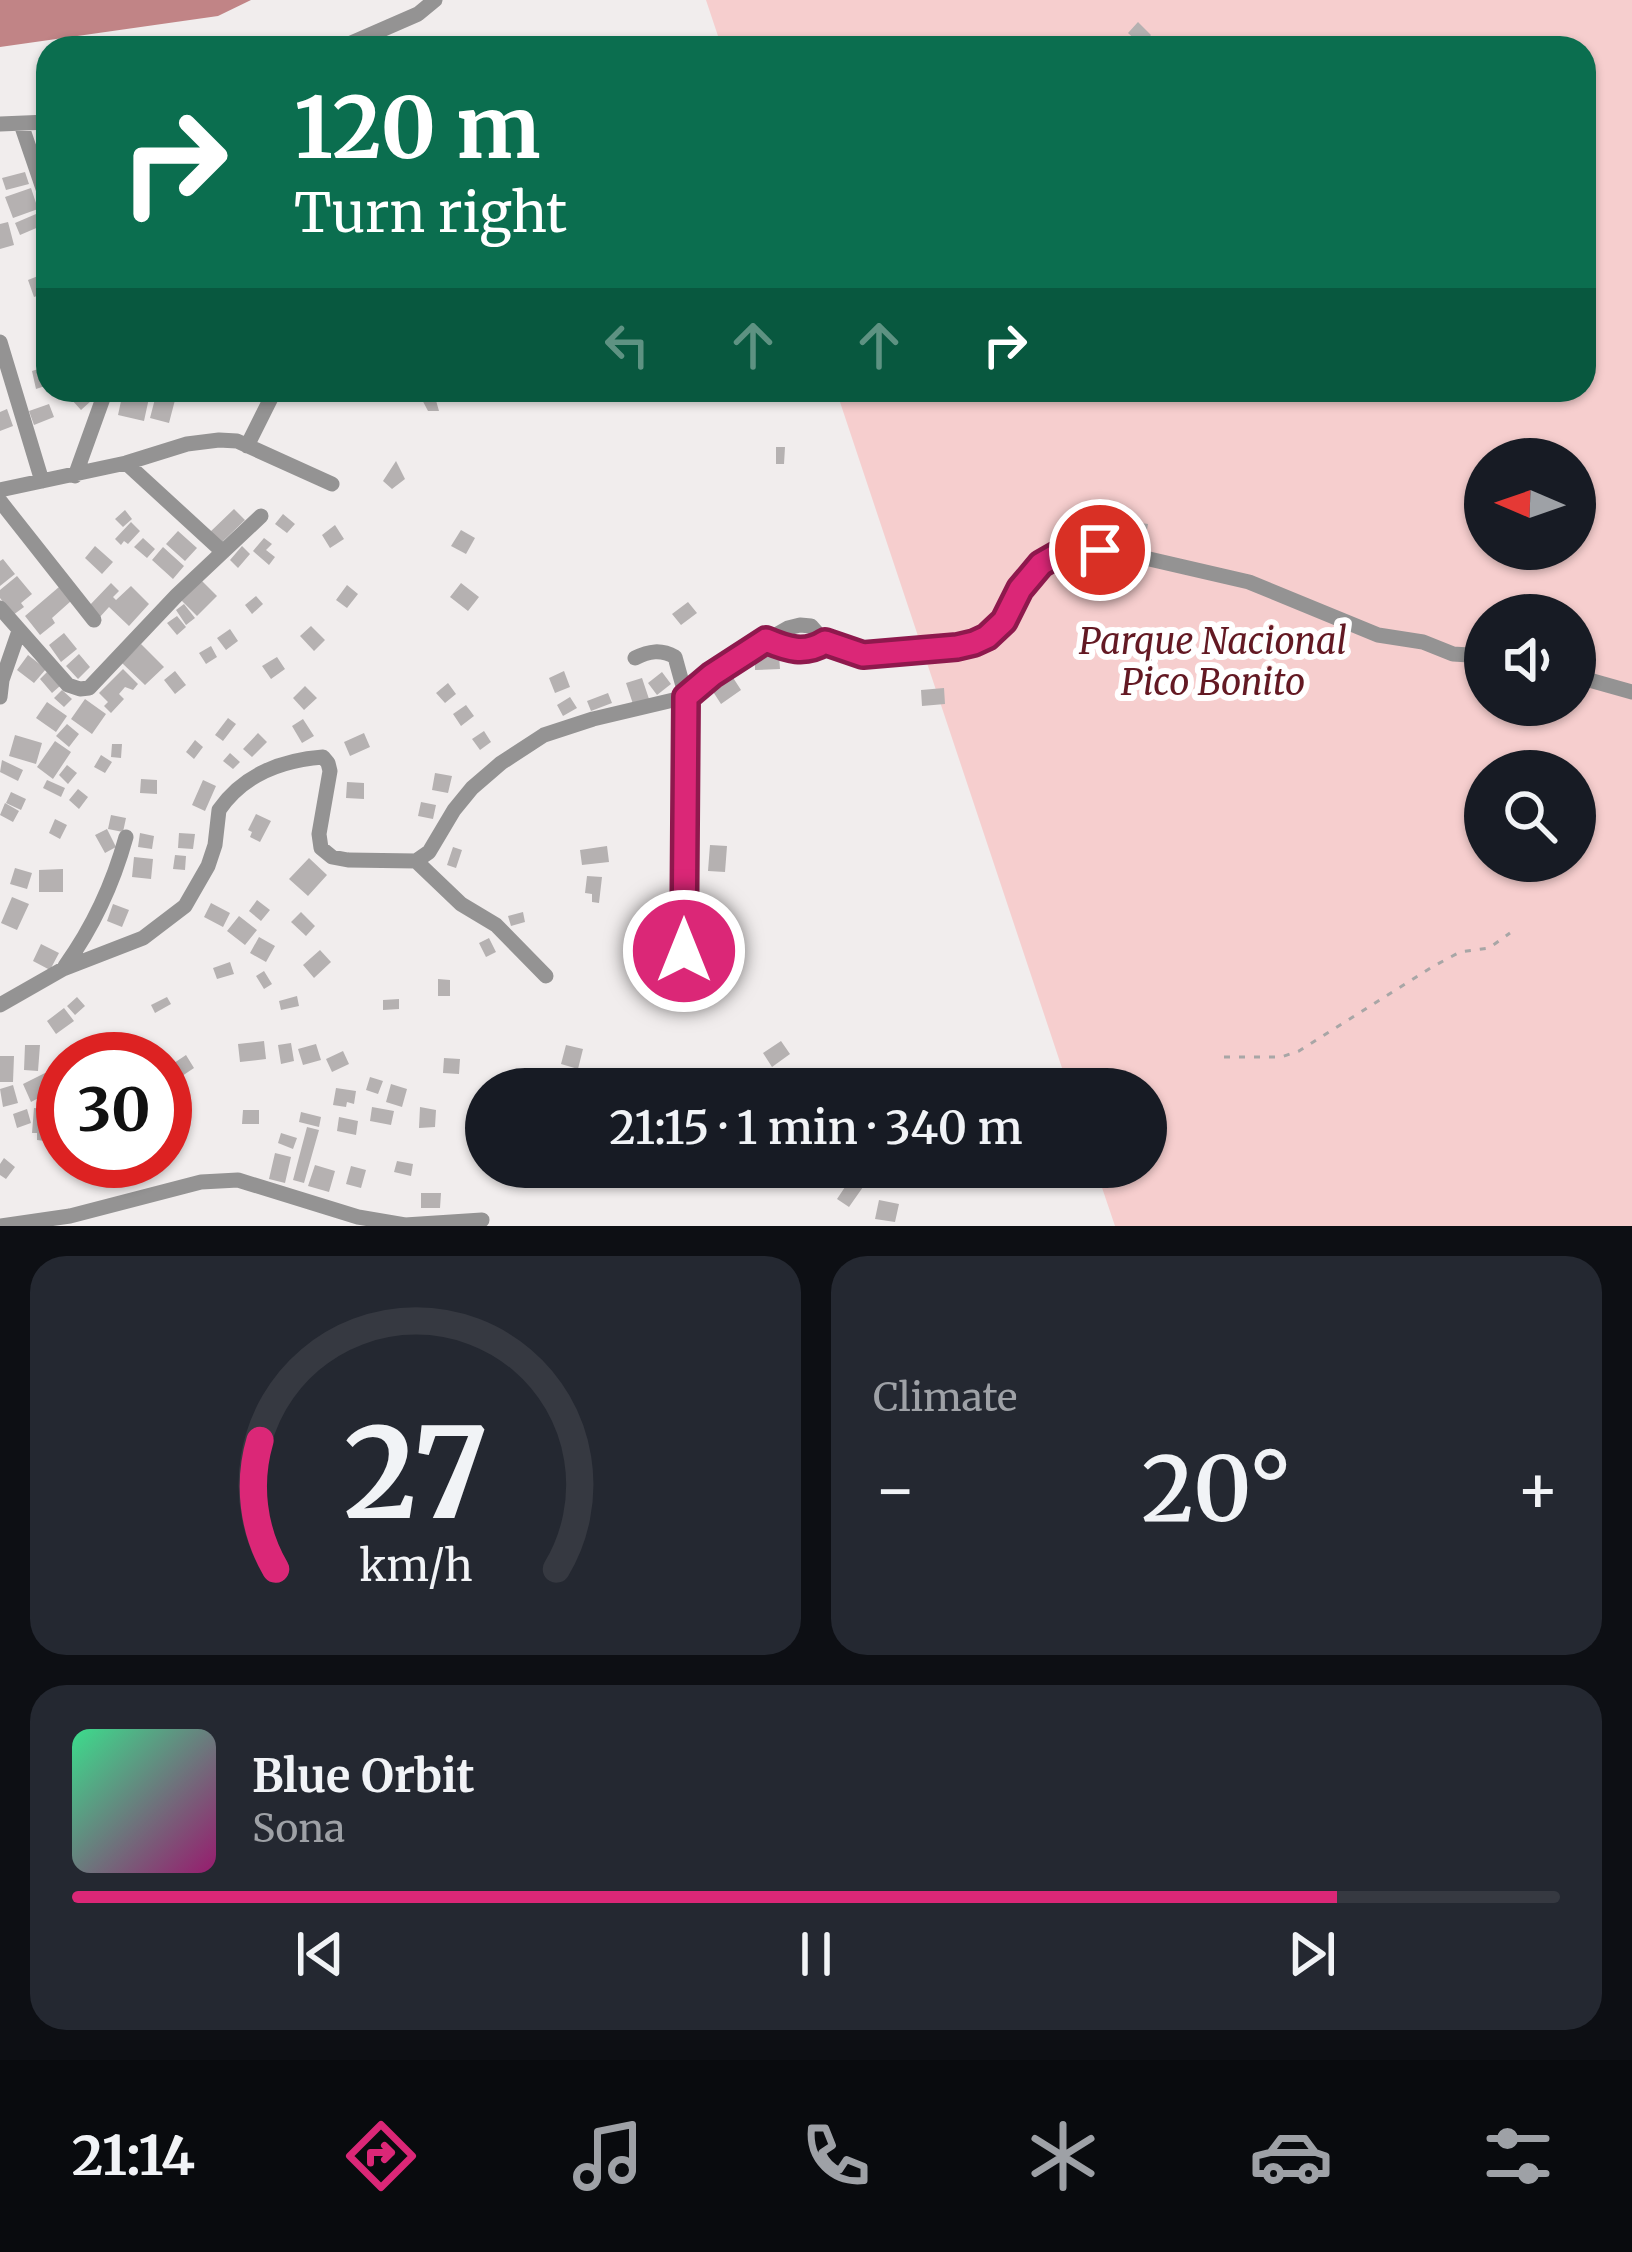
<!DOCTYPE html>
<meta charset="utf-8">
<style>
body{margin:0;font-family:Merriweather,serif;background:#242831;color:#f1f3f6;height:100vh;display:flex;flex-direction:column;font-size:45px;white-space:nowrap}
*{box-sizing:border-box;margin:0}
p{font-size:39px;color:#9ea1a6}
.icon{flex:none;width:66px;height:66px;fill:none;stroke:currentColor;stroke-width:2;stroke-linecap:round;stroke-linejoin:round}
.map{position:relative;height:1226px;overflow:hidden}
.drawer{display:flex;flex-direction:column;gap:30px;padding:30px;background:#0d0f14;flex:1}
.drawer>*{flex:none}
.banner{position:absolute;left:36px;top:36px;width:1560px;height:366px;border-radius:36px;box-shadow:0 3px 9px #0004;background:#0b6e4f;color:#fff;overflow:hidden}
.needle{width:78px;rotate:272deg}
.buttons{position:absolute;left:1464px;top:438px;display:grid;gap:24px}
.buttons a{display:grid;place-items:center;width:132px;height:132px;border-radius:50%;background:#171b24;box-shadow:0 3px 9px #0004;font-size:60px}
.speed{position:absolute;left:36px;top:1032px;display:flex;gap:24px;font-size:60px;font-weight:700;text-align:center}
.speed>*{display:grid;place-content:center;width:156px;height:156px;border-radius:50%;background:#171b24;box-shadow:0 3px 9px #0004;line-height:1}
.speed .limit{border:18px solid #d22;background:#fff;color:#111}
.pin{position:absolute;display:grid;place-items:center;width:102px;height:102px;color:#fff;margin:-51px;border:6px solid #fff;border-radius:50%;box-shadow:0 3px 12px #0007}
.me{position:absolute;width:132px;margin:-66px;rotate:0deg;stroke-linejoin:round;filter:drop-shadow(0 0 9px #0008)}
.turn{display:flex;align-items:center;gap:42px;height:252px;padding:0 60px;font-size:54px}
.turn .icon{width:156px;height:156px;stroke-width:2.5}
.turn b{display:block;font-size:84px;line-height:102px}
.lanes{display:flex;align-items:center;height:114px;padding:0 60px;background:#0003;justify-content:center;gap:60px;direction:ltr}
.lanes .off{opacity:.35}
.big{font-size:90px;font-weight:600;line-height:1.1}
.drawer .card{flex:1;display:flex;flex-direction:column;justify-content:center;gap:18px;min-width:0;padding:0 42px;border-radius:36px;background:#242831}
.drawer .dial{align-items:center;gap:0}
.dial svg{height:312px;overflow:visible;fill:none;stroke:#363941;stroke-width:7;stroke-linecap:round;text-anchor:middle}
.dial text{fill:#f1f3f6;stroke:none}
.song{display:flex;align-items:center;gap:36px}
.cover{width:144px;height:144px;border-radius:18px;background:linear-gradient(135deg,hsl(150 70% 55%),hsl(320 70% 35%))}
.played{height:12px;border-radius:6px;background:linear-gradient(90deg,#db2777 85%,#363941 85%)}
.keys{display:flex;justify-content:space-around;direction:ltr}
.heat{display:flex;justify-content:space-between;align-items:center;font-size:66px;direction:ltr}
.drawer .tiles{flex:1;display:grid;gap:30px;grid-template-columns:1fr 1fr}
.card:last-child{grid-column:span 2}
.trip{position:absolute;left:465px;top:1068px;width:702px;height:120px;border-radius:60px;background:#171b24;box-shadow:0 3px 9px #0004;font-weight:600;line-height:120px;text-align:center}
.menu{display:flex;height:192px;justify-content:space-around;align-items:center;background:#090b0e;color:#9ea1a6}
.menu .icon{width:84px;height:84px}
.menu .selected{color:#db2777}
.menu b{font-size:54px;color:#f1f3f6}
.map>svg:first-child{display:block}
.green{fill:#f6cece;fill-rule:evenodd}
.water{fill:#c18486}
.building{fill:#b5b1b1}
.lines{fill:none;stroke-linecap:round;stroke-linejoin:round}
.path{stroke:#a8a6a6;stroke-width:3;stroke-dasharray:6 9;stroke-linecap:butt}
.street{stroke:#949393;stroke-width:15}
.route-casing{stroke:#8e194d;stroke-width:30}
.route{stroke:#db2777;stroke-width:21}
.labels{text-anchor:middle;stroke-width:12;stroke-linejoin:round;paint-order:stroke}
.park-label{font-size:36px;font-style:italic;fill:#631923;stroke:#fff}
</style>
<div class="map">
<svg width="1632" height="1226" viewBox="0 0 1632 1226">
<rect width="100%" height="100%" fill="#f1eded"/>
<path class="green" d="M706,0h926v1226h-517l-20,-59h51v-78h-77l-233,-699h748v-342h-862zM1485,459h90v90h-90zM1485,615h90v90h-90zM1485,771h90v90h-90z"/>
<path class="water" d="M0,0h251l-33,16 -218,31z"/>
<path class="building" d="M1138,22l13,13 -9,11 -14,-13z
M1100,36l6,8 -7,4h-18z
M25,172l4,12 -23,6 -4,-12z
M31,188l7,21 -25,9 -8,-21z
M36,214l5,12 -21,9 -5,-12z
M8,222l6,23 -14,4v-25z
M48,272v20l-14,5 -6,-17z
M48,366v19l-12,4 -4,-18z
M81,390l10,11 -10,9 -10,-11z
M417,390h16l6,21h-11z
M123,392l26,6 -5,23 -26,-6z
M156,395l19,5 -6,23 -19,-5z
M49,404l5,13 -20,8 -5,-14z
M7,409l6,17 -13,5v-19z
M776,447h9l-1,17h-8z
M396,461l9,18 -13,10 -9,-8z
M234,509l11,11 -25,24 -11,-11z
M125,510l7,9 -9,8 -8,-8z
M283,514l12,10 -8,9 -12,-9z
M1111,516l15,14 2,-9 20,3 -4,23 -8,-2v-5l-12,-1 1,-5 -7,5 -15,-13z
M131,522l9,9 -12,13 -4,-3 -3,4 -6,-6z
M335,525l9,14 -14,9 -8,-13z
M461,530l14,8 -9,16 -15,-8z
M178,531l19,17 -12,13 -19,-17z
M143,538l12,11 -8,9 -13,-11z
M264,538l8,6 -6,6 9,7 -6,8 -16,-14z
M95,546l18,16 -11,12 -17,-16z
M242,546l8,8 -12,14 -8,-8z
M163,547l21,19 -11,13 -21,-19z
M3,559l12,15 -15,12v-25z
M17,576l15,18 -11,9 3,4 -11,8 -13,-17v-8z
M201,580l16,16 -20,20 -16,-16z
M111,583l8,8 -6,6 3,3 15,-14 18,18 -20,22 -20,-19 -10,11 -11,-11z
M461,583l18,14 -11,14 -18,-14z
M347,585l11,9 -11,14 -11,-8z
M59,587l12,14 -19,17 3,5 -15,12 -15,-19z
M256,596l7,8 -11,10 -7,-9z
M688,602l9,11 -16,12 -9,-11z
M184,604l11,14 -9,7 -10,-15z
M177,616l9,11 -9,8 -10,-12z
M311,626l14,14 -11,11 -14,-15z
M230,629l8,12 -12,9 -9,-12z
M64,633l13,16 -16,13 -12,-17z
M141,644l23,23 -19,18 -23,-22z
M211,646l6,11 -11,7 -7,-11z
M79,654l11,13 -12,12 -12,-13z
M28,655l18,14 -12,14 -17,-13z
M779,655l1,14 -25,1v-14z
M277,657l8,12 -14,10 -9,-13z
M123,669l15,15 -5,6 -8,-3 -6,7 5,5 -13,14 -7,-7 4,-4 -9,-9z
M175,671l11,14 -11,9 -11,-14z
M564,671l6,16 -15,6 -6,-15z
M47,672l13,14 -8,7 -12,-14z
M662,672l9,12 -14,11 -9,-12z
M730,673l11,17 -20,14 -11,-17z
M642,678l7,21 -16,5 -7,-21z
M448,683l8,11 -11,9 -9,-10z
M305,686l12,12 -13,12 -11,-12z
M944,688l1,16 -23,2 -1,-16z
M62,690l10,9 -8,8 -10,-9z
M608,693l4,10 -21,8 -4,-10z
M570,697l7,11 -14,8 -6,-11z
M85,699l21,15 -14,20 -21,-15z
M47,702l20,14 -11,16 -20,-14z
M466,705l8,11 -13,10 -8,-12z
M228,718l8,6 -13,17 -8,-6z
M303,719l11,17 -12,7 -10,-17z
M67,724l12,10 -10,13 -13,-11z
M484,731l7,11 -11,8 -8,-11z
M258,733l9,9 -15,15 -9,-8z
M364,733l6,14 -20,9 -6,-14z
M15,735l27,8 -6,21 -27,-8z
M195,740l8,7 -9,12 -8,-7z
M55,741l16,11 -18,27 -16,-12z
M112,744h10l-1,14 -10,-1z
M230,753l10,9 -7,7 -10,-8z
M101,755l11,7 -7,11 -11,-6z
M2,760l21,10 -5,11 -18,-9z
M67,765l10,8 -9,11 -9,-9z
M435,773l17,3 -4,17 -16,-3z
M141,779l16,1v14l-17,-1z
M47,780l18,8 -4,9 -18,-9z
M203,780l13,6 -11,25 -13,-6z
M347,782l17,1v16l-18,-1z
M78,789l10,8 -9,12 -10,-9z
M11,792l15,7 -5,11 -15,-7z
M421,802l15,3 -3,14 -15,-3z
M5,803l14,8 -6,11 -13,-7z
M256,814l15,7 -11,21 -10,-5 2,-5 -4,-2z
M111,815l15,3 -3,14 -15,-3z
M55,819l12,6 -7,14 -11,-6z
M107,829l9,18 -11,6 -10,-18z
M140,833l14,3 -2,13 -14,-2z
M179,833l16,1 -2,15 -15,-1z
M710,845l17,1 -2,26 -17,-1z
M607,846l2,16 -27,3 -2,-15z
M453,847l9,3 -6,18 -9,-3z
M175,855l11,1 -1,14 -12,-1z
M134,857l19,2 -2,20 -19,-2z
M309,858l18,17 -19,21 -19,-17z
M15,868l17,5 -5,16 -17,-5z
M63,869v23h-24v-22z
M587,876l15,1 -3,26 -7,-1v-8l-7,-1z
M12,897l17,7 -12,26 -16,-7z
M257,900l13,10 -9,11 -12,-10z
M211,903l19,10 -7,14 -19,-10z
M113,904l16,6 -7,17 -15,-6z
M301,912l14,14 -9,10 -15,-14z
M523,912l2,10 -14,4 -3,-10z
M239,916l18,14 -12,15 -18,-14z
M259,937l16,9 -9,16 -16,-9z
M489,938l7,14 -10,5 -7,-14z
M41,944l18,9 -9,17 -17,-9z
M320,950l11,12 -17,16 -11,-13z
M710,952l4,11 -22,8 -4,-11z
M230,962l4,12 -17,5 -4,-11z
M264,971l8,13 -8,5 -8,-13z
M438,979l12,1v16h-12z
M297,996l2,10 -18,4 -2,-9z
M77,997l8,9 -10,9 -8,-9z
M167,997l4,7 -16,9 -4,-8z
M399,999v10l-16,1v-10z
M64,1008l10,13 -18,13 -9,-13z
M105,1040l6,16 -16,3 -5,-13z
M264,1041l2,18 -26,3 -2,-18z
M781,1041l9,13 -18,13 -9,-14z
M291,1043l3,18 -13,3 -3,-19z
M316,1044l5,16 -18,5 -5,-16z
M25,1045h15l-2,26 -14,-1z
M566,1045l17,4 -5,20 -17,-5z
M343,1051l6,13 -17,8 -6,-13z
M186,1055l8,13 -15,10 -8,-13z
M0,1056h14l-1,26h-13z
M444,1058l16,1 -1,15 -16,-1z
M45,1073l9,17 -23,12 -8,-18z
M370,1077l13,4 -5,13 -12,-4z
M391,1084l16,5 -5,18 -16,-5z
M13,1085l5,18 -15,4 -3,-18z
M336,1088l20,3 -2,13 -7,-2 -1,5 -13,-2z
M372,1107l22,4 -3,14 -21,-4z
M420,1107l16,3 -1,17 -16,1z
M34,1108l29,2 -2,22h-15l-1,9 -8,-1v-7h-5z
M27,1109l4,14 -14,5 -4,-14z
M243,1110h16v14h-17z
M301,1112l20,5 -2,10 -20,-5z
M339,1117l19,4 -2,14 -19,-4z
M307,1127l12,3 -15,53 -11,-3z
M281,1133l16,5 -4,11 -15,-6z
M275,1153l16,4 -6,26 -16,-4z
M4,1158l11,9 -9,12 -6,-4v-11z
M397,1161l16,3 -2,12 -17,-4z
M315,1165l20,6 -6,21 -21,-6z
M351,1166l15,4 -5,18 -15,-4z
M803,1167h26l2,1 -9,17 -22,-12z
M851,1178l12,9 -14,20 -12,-8z
M421,1193h20l-1,15h-19z
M879,1200l20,4 -4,18 -20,-3z"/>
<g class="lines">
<path class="path" d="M1224,1057h57l18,-6 133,-84 28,-15 29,-4 21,-15"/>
<path class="street" d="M340,48l78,-34 17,-14
M0,124l48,-2
M21,124l27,79
M0,342l42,139
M247,446l28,-56
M126,463l97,89
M75,476l31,-86
M0,490l126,-27 61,-19 32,-4 18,1 95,43
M0,501l94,119
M0,608l68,77 12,4 9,-1 88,-93 84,-79
M766,641c21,8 39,14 59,1
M635,658c14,-7 26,-9 40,-1l11,40 -2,254
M1575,676l57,16
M0,697l2,-17 17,-49
M416,861l45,43 35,21 50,51
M65,966c28,-39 48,-82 61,-129
M0,1005l63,-36 80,-31 42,-32 23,-40 7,-21 4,-35c24,-35 63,-50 104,-53l5,6 2,8 -11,63 2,14 11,9 16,3 68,1 13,-9 25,-42 18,-22 29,-25 43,-28 49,-16 93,-22 58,-44 44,-25 12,-3 11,1 14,16 38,13 94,-8 17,-4 13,-6 17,-16 16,-32 21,-25 21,-12h57l130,30 129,53 45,7 30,12 32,2
M0,1226l70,-10 131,-34 37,-2 120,37 47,8 77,-5"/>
</g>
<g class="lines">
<g class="route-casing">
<path id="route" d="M684,951l2,-254 26,-22 54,-35c21,9 39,15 59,2l38,13 94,-8 17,-4 13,-6 17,-16 16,-32 21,-25 21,-12 38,-2"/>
</g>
<use href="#route" class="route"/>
</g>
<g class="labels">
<g class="park-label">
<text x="1213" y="654">Parque Nacional<tspan x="1213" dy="41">Pico Bonito</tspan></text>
</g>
</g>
</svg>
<div class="buttons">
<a><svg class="needle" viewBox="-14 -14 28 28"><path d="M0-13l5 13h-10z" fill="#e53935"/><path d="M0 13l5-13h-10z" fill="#9ea1a6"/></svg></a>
<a><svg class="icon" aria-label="sound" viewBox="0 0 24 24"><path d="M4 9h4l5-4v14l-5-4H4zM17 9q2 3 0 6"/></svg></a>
<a><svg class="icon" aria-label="search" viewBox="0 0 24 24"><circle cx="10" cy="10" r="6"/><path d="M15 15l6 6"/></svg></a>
</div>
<div class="speed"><div class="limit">30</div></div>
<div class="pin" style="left:1100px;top:550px;background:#d93025"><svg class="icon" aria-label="arrive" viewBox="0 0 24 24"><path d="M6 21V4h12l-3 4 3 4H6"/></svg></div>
<svg class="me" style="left:684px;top:951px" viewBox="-20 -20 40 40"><circle r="17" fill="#db2777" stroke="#fff" stroke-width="3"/><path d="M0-11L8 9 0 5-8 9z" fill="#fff"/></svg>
<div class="trip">21:15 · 1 min · 340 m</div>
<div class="banner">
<div class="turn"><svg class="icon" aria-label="right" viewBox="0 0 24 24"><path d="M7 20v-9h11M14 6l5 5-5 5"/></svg><div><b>120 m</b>Turn right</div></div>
<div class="lanes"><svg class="icon off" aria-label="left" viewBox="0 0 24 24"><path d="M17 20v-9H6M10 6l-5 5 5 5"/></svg><svg class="icon off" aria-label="ahead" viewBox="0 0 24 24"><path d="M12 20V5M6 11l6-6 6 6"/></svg><svg class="icon off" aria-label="ahead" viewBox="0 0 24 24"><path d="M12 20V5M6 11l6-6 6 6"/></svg><svg class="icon" aria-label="right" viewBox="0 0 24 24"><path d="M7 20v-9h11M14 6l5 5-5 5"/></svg></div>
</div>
</div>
<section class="drawer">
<div class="tiles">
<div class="card dial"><svg viewBox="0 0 100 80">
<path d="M14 69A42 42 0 1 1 86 69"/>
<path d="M14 69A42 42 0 0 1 10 36" stroke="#db2777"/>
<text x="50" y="56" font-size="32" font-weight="700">27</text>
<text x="50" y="72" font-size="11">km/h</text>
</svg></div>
<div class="card"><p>Climate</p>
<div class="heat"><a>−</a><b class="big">20°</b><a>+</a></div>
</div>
<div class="card">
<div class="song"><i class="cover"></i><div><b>Blue Orbit</b><p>Sona</p></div></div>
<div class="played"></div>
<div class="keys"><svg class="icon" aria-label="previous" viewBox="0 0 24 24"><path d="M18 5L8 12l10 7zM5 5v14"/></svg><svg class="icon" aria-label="pause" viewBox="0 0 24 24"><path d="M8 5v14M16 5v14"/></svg><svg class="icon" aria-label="next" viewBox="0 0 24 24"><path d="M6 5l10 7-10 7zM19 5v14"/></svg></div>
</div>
</div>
</section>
<nav class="menu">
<b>21:14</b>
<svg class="icon selected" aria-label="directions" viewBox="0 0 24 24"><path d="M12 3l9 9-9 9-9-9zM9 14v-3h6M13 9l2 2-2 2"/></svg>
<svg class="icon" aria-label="music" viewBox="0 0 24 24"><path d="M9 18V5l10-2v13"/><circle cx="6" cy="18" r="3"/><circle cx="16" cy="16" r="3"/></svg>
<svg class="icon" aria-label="phone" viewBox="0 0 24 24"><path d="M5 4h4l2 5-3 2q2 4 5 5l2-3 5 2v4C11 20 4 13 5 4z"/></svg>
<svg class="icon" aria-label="climate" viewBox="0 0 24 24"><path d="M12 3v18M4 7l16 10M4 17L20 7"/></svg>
<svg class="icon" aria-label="car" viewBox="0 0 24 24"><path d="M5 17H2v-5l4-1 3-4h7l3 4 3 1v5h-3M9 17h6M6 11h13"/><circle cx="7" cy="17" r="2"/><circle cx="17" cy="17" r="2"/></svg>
<svg class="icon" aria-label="filters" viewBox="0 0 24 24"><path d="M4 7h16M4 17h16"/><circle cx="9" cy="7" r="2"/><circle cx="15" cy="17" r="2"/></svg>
</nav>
